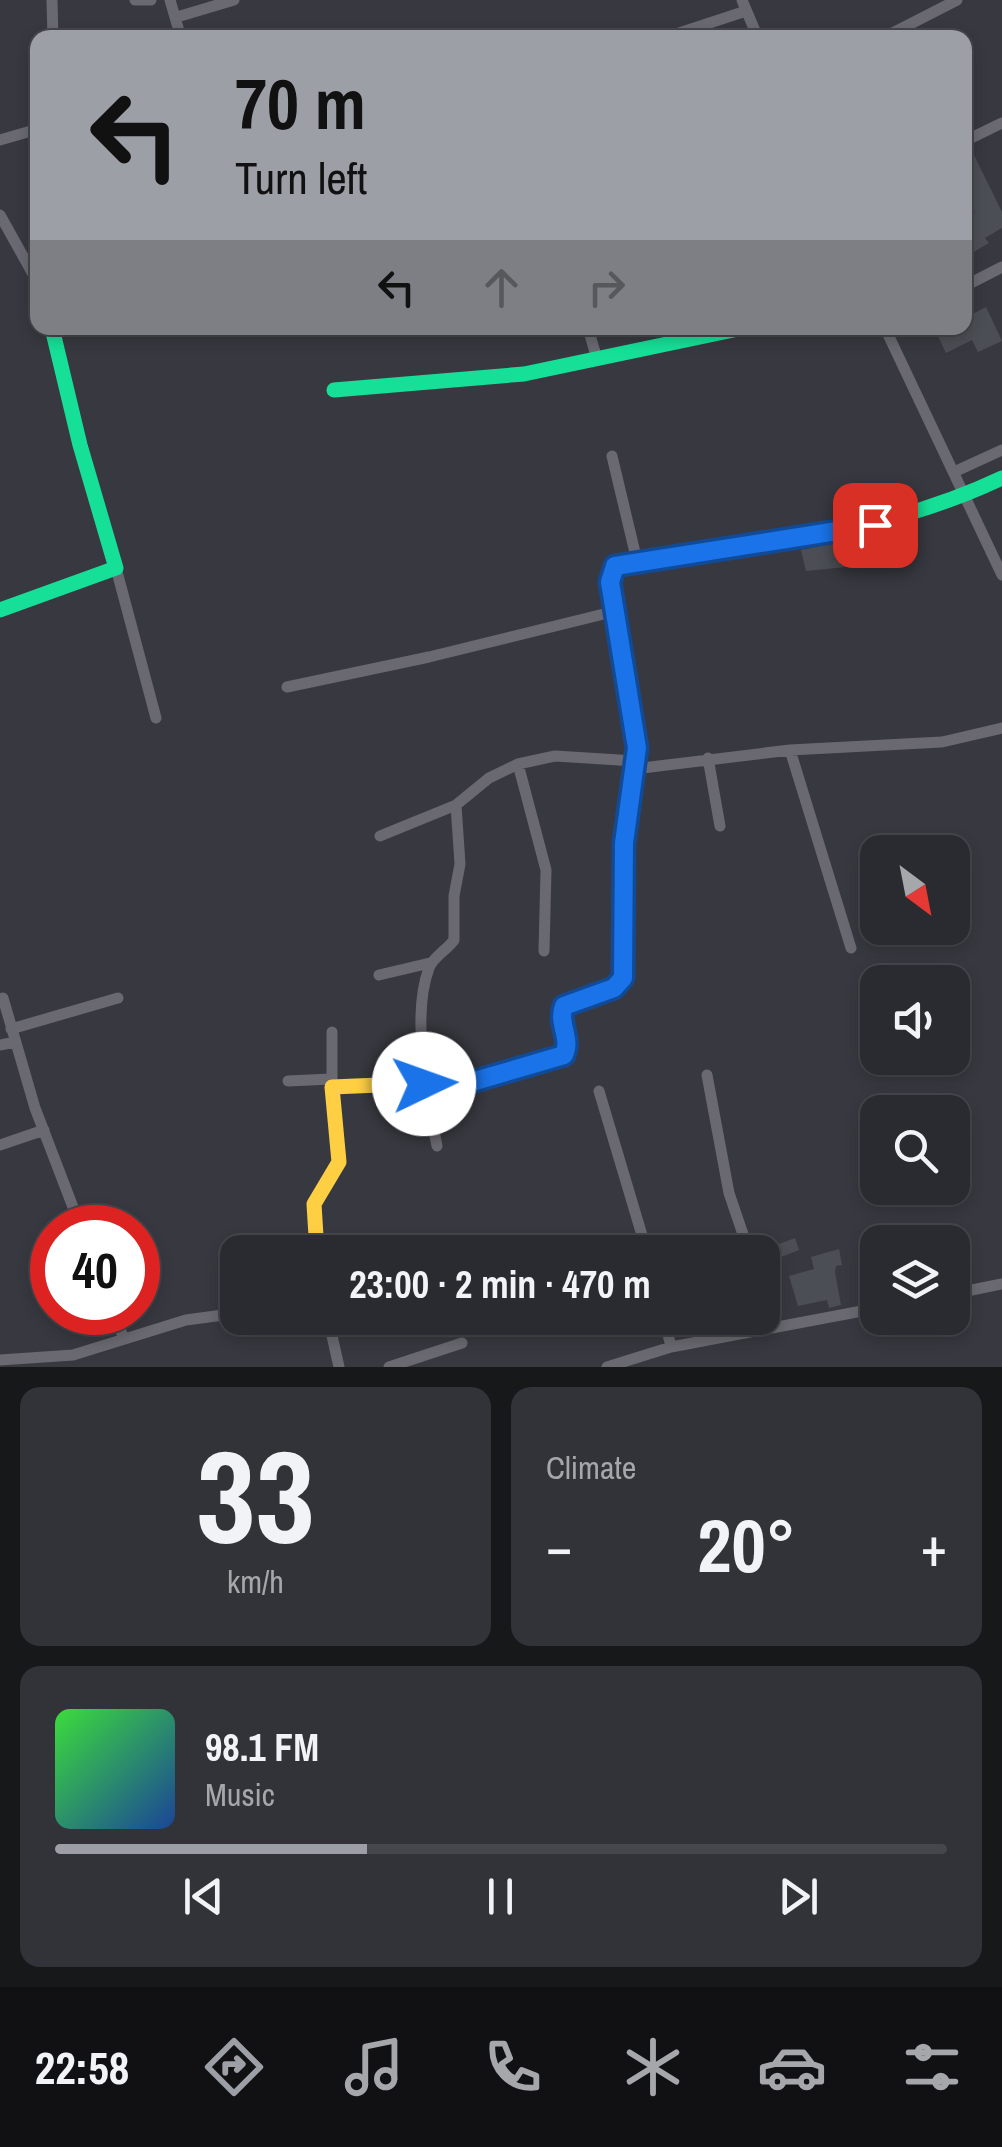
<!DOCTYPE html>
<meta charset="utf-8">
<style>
body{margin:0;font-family:"Archivo Narrow",sans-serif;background:#323338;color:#f1f3f6;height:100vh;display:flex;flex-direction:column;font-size:38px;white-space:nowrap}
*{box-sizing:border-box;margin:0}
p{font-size:32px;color:#a5a7ab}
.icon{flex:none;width:55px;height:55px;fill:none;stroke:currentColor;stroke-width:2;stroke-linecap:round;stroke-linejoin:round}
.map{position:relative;height:1367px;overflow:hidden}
.details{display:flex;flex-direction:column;gap:20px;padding:20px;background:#17181a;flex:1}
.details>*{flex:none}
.hud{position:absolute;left:30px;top:30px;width:942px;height:305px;border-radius:20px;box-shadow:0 5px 15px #0003,0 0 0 2px #46474c;background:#9d9fa7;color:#111;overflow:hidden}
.needle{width:65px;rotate:148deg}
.fabs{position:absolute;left:860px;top:835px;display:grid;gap:20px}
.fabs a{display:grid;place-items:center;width:110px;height:110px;border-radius:20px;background:#2a2b30;box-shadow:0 5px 15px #0003,0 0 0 2px #46474c;font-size:50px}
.speed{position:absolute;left:30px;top:1205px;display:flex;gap:20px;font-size:50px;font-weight:700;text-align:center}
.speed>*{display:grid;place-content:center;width:130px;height:130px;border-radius:50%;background:#2a2b30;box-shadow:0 5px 15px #0003,0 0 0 2px #46474c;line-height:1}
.speed .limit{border:15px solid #d22;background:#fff;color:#111}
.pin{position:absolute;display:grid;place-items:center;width:85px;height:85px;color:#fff;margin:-42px;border-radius:20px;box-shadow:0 5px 15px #0006}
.me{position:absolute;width:110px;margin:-55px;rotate:87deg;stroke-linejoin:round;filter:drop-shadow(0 0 8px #0008)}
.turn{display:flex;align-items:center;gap:35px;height:210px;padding:0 40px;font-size:45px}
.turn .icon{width:130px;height:130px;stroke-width:2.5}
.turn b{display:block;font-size:70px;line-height:85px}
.lanes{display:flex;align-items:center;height:95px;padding:0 40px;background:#0003;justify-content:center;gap:50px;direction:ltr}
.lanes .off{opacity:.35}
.big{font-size:75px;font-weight:800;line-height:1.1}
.details .widget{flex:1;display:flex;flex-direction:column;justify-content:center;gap:15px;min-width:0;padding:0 35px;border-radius:20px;background:#323338}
.details .dial{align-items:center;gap:0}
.dial b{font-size:130px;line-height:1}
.song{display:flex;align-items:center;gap:30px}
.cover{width:120px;height:120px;border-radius:15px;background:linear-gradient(135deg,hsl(120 70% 55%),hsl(220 70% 35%))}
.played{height:10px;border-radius:5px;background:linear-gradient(90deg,#9d9fa7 35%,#46474c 35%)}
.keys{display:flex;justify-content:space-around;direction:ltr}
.heat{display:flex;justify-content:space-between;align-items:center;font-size:55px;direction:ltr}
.details .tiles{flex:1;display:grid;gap:20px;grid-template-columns:1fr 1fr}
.widget:last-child{grid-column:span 2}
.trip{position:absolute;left:220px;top:1235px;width:560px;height:100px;border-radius:20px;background:#2a2b30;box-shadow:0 5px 15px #0003,0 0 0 2px #46474c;font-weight:800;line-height:100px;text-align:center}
.tab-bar{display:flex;height:160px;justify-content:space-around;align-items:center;background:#111113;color:#a5a7ab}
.tab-bar .icon{width:70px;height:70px}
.tab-bar .current{color:#9d9fa7}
.tab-bar b{font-size:45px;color:#f1f3f6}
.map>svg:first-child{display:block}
.building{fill:#4b4e54}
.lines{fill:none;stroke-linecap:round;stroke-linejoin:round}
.street{stroke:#6a6870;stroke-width:11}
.fast{stroke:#16e098;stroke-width:15}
.slow{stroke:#ffcf43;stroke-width:15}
.route-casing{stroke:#114b97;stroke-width:25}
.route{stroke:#1a73e8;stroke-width:18}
</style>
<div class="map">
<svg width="1002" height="1367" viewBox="0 0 1002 1367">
<rect width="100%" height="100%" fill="#383940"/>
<path class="building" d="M974,155l28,57v16l-17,10 4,5 -24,14v-38l10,-6 -10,-22v-33z
M986,307l16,34 -24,11 -6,-12 -26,13 -12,-25h31v-10z
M872,536l7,16 -15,6 2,7 -60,6 -5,-21z
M795,1238l4,12 -18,7 -5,-12z
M839,1249l3,16 -6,1 -1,6 6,33 -12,3 -2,-8 -29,6 -9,-30 25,-7 -3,-12z"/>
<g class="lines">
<path class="street" d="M52,0l1,38
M135,0h16
M170,0l11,38
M742,0l16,38
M177,17l57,-17
M664,38l82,-27
M883,38l74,-38
M0,140l38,-11
M965,141l37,-18
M0,215l38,68
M965,286l37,-19
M588,328l9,31
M885,328l117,247
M612,456l25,105
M954,472l48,-22
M116,568l40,150
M287,687l142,-30 187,-46
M790,750l61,198
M708,758l12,68
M518,764l28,106 -2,81
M634,769l156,-19 152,-8 60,-14
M380,836l76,-31 33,-27 29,-14 37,-8 80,5
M379,975l51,-12
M3,998l32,110 46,120
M11,1029l107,-31
M0,1045l15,-3
M707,1075l22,118 20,59
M288,1081l43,-2
M332,1087v-55
M599,1091l48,161
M0,1145l44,-15
M437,1146c-10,-49 -26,-130 -8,-178 4,-11 18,-18 25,-28v-44l6,-32 -4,-59
M952,1294l50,-10
M762,1298l8,29
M114,1312l9,25
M328,1318l11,49
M664,1318l7,29
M0,1360l73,-5 113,-35 52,-7
M389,1367l73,-24
M607,1367l64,-20 207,-39"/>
<path class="fast" d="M334,390l190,-16 219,-46
M0,610l116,-42 -36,-123 -28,-117
M619,637l-9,-55 5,-16c43,-16 91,-15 136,-21 88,-12 171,-29 251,-67"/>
<path class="slow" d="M317,1252l-3,-48 25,-42 -7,-75 143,-6 89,-26v-49l49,-18 10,-10 1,-135 13,-95 -18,-111"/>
</g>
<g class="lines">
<g class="route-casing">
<path id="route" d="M424,1084l51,-3 89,-26c8,-17 -7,-32 0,-49l50,-18 9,-10 1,-135 13,-95 -27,-166 5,-16 260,-41"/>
</g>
<use href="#route" class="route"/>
</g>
</svg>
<div class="fabs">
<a><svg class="needle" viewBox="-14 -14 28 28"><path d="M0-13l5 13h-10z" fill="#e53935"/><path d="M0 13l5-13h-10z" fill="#a5a7ab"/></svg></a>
<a><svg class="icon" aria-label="sound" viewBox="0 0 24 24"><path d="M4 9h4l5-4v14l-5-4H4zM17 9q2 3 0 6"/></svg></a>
<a><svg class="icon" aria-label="search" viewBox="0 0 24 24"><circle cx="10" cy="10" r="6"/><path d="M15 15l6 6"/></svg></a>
<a><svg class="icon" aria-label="layers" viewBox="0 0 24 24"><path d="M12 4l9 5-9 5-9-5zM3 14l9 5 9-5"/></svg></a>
</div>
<div class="speed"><div class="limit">40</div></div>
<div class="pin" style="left:875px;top:525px;background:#d93025"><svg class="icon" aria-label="arrive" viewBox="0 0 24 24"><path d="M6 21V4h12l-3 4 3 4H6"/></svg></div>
<svg class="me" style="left:424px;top:1084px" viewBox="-20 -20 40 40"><circle r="19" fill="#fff"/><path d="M0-13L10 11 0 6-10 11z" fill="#1a73e8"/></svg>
<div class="trip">23:00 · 2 min · 470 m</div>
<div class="hud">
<div class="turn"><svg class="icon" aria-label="left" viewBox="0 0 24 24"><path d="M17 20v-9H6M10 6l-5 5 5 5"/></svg><div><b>70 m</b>Turn left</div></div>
<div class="lanes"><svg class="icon" aria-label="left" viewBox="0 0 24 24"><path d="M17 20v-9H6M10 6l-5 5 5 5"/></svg><svg class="icon off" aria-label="ahead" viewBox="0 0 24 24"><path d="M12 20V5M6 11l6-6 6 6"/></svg><svg class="icon off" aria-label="right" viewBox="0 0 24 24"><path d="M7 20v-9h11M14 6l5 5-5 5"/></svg></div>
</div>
</div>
<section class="details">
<div class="tiles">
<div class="widget dial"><b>33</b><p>km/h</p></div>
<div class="widget"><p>Climate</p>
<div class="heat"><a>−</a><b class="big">20°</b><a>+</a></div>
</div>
<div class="widget">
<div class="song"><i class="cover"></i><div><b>98.1 FM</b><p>Music</p></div></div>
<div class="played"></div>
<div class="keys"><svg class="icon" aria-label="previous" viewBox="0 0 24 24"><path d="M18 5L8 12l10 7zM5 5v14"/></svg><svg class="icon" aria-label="pause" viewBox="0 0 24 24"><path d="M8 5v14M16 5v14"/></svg><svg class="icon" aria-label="next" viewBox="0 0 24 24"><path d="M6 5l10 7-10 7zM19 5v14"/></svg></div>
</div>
</div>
</section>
<nav class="tab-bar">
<b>22:58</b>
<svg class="icon current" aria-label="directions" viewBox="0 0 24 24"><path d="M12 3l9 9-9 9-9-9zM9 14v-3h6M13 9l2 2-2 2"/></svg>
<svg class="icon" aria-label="music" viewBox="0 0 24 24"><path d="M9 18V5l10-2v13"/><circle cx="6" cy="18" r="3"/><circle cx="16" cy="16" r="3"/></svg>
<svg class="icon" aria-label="phone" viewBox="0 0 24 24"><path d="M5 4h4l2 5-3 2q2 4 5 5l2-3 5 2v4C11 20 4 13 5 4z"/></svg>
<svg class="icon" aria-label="climate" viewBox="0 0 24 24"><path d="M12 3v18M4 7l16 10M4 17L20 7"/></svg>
<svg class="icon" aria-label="car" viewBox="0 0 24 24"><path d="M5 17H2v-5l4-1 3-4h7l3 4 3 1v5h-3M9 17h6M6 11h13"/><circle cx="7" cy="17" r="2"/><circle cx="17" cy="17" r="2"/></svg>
<svg class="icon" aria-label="filters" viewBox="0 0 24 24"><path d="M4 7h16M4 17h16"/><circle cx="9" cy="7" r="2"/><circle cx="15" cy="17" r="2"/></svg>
</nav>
